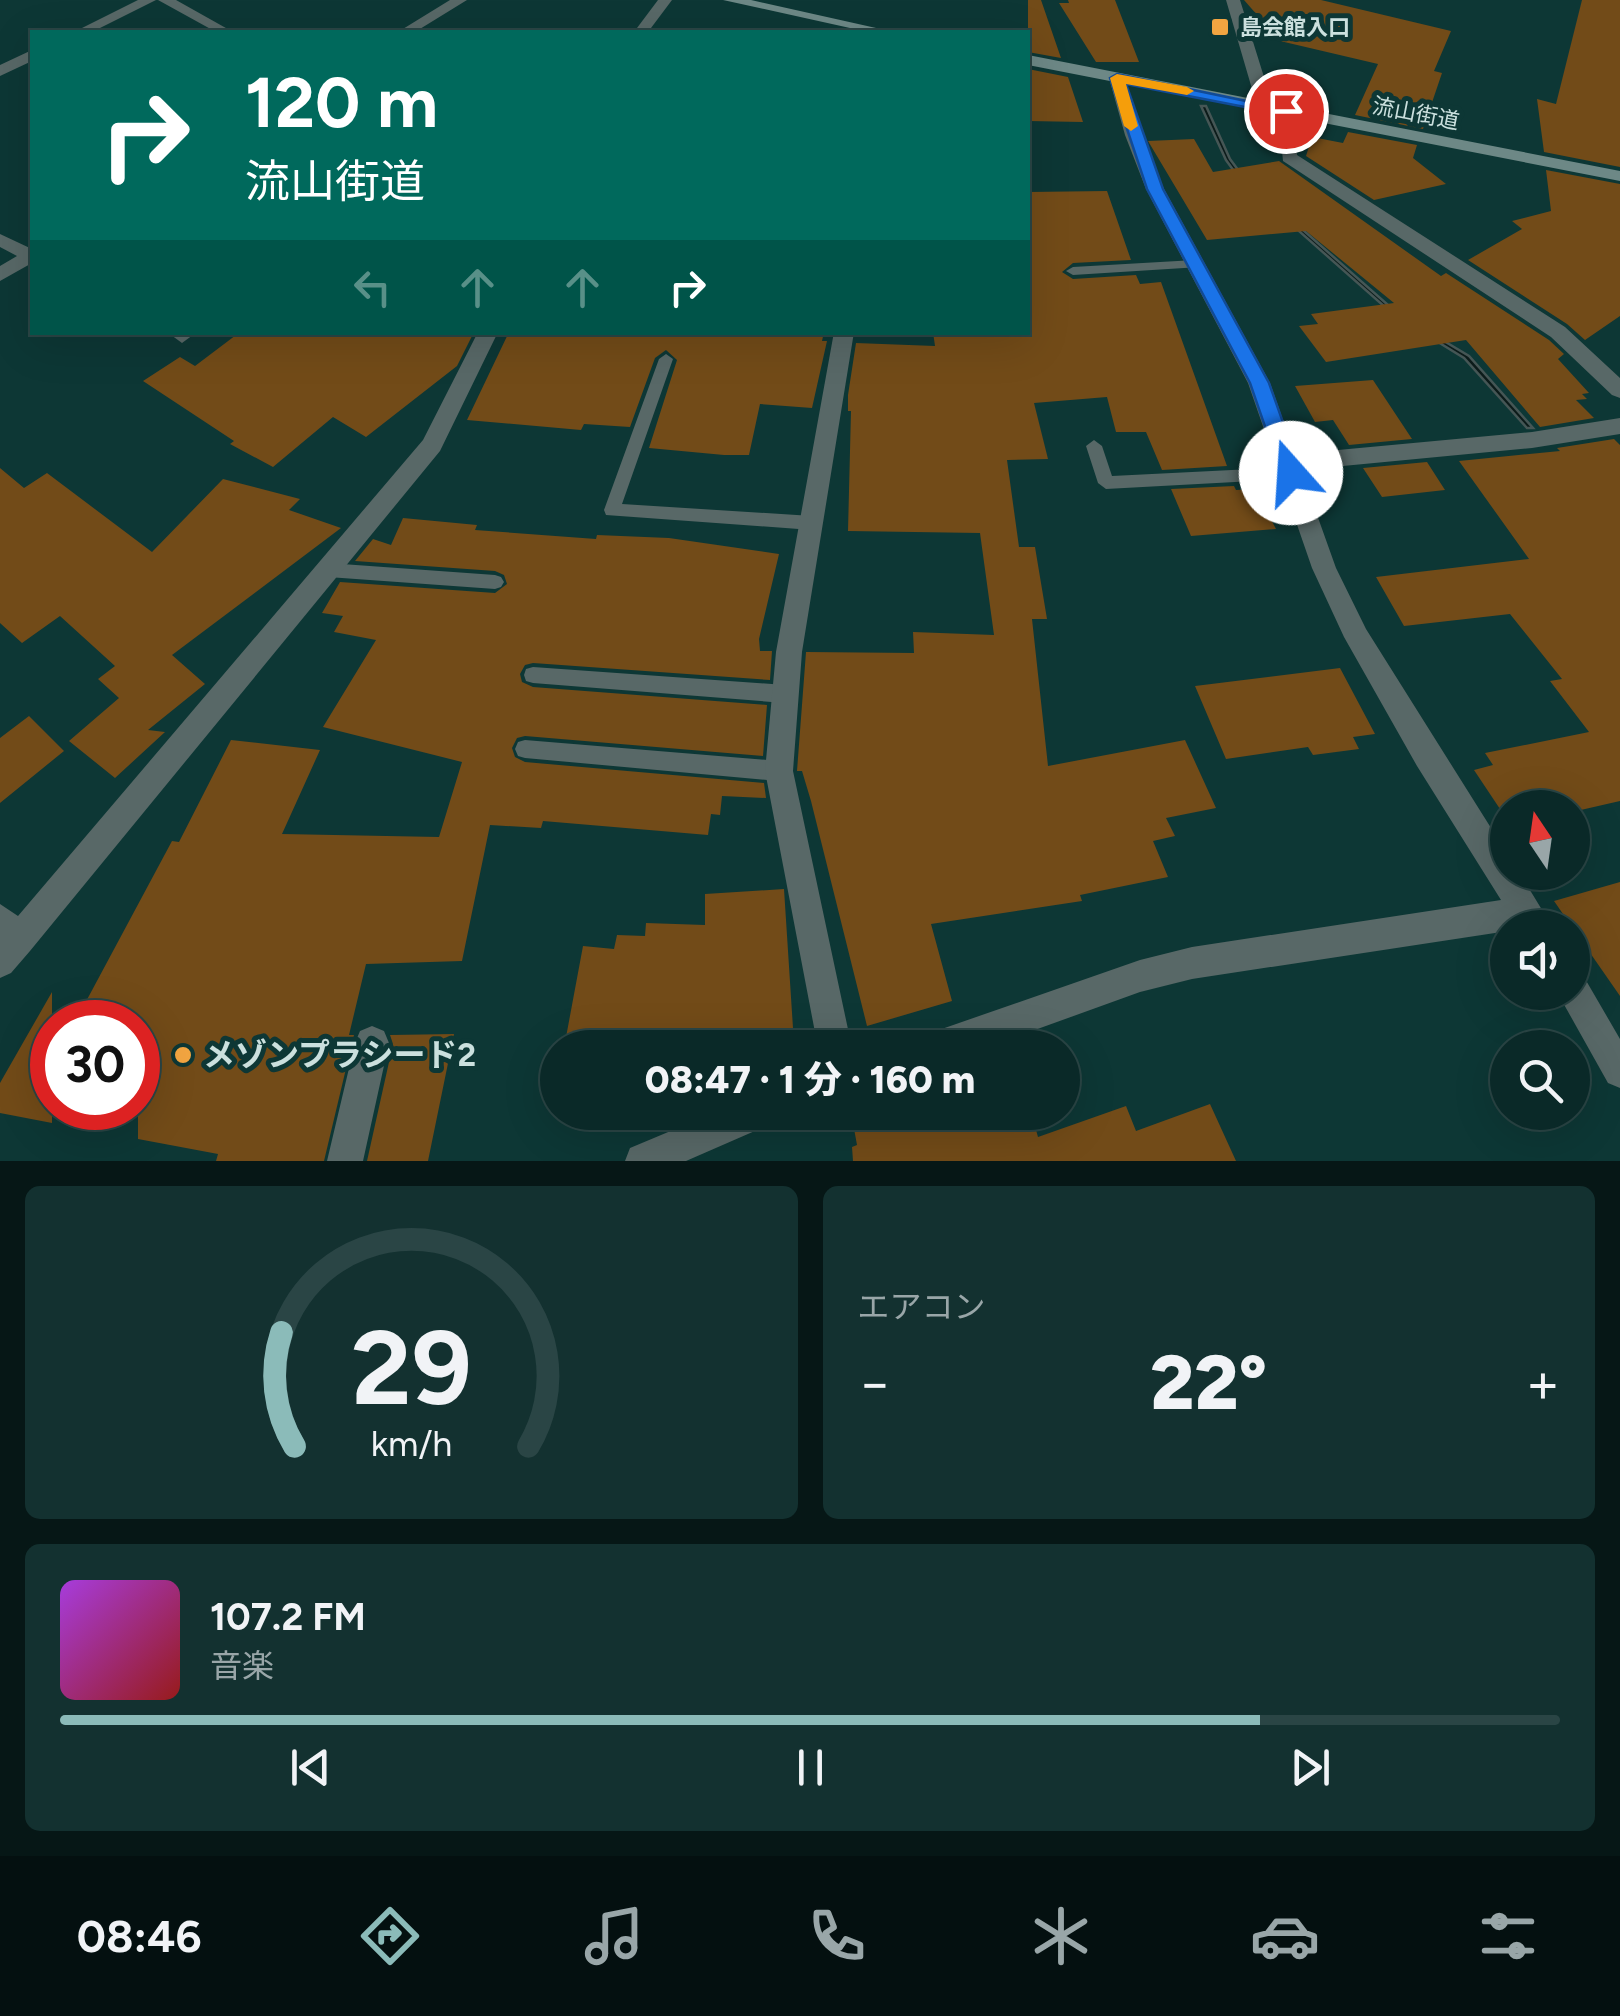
<!DOCTYPE html>
<html lang="ja">
<meta charset="utf-8">
<style>
body{margin:0;font-family:Figtree,"Noto Sans JP",sans-serif;background:#133130;color:#f1f3f6;height:100vh;display:flex;flex-direction:column;font-size:38px;white-space:nowrap}
*{box-sizing:border-box;margin:0}
p{font-size:32px;color:#99a6a8}
.icon{flex:none;width:55px;height:55px;fill:none;stroke:currentColor;stroke-width:2;stroke-linecap:round;stroke-linejoin:round}
.map{position:relative;height:1161px;overflow:hidden}
.panel{display:flex;flex-direction:column;gap:25px;padding:25px;background:#061716;flex:1}
.panel>*{flex:none}
.top-card{position:absolute;left:30px;top:30px;width:1000px;height:305px;border-radius:0px;box-shadow:0 10px 40px #0002,0 0 0 2px #2a4545;background:#00695c;color:#fff;overflow:hidden}
.needle{width:65px;rotate:347deg}
.buttons{position:absolute;left:1490px;top:790px;display:grid;gap:20px}
.buttons a{display:grid;place-items:center;width:100px;height:100px;border-radius:50%;background:#0a2928;box-shadow:0 10px 40px #0002,0 0 0 2px #2a4545;font-size:50px}
.speed{position:absolute;left:30px;top:1000px;display:flex;gap:20px;font-size:50px;font-weight:700;text-align:center}
.speed>*{display:grid;place-content:center;width:130px;height:130px;border-radius:50%;background:#0a2928;box-shadow:0 10px 40px #0002,0 0 0 2px #2a4545;line-height:1}
.speed .limit{border:15px solid #d22;background:#fff;color:#111}
.pin{position:absolute;display:grid;place-items:center;width:85px;height:85px;color:#fff;margin:-42px;border:5px solid #fff;border-radius:50%;box-shadow:0 2px 10px #0007}
.me{position:absolute;width:110px;margin:-55px;rotate:341deg;stroke-linejoin:round;filter:drop-shadow(0 0 8px #0008)}
.turn{display:flex;align-items:center;gap:35px;height:210px;padding:0 50px;font-size:45px}
.turn .icon{width:130px;height:130px;stroke-width:2.5}
.turn b{display:block;font-size:70px;line-height:85px}
.lanes{display:flex;align-items:center;height:95px;padding:0 50px;background:#0003;justify-content:center;gap:50px;direction:ltr}
.lanes .off{opacity:.35}
.big{font-size:75px;font-weight:800;line-height:1.1}
.panel .tile{flex:1;display:flex;flex-direction:column;justify-content:center;gap:15px;min-width:0;padding:0 35px;border-radius:15px;background:#133130}
.panel .dial{align-items:center;gap:0}
.dial svg{height:260px;overflow:visible;fill:none;stroke:#2a4545;stroke-width:7;stroke-linecap:round;text-anchor:middle}
.dial text{fill:#f1f3f6;stroke:none}
.song{display:flex;align-items:center;gap:30px}
.cover{width:120px;height:120px;border-radius:15px;background:linear-gradient(135deg,hsl(280 70% 55%),hsl(0 70% 35%))}
.played{height:10px;border-radius:5px;background:linear-gradient(90deg,#8bbbb9 80%,#2a4545 80%)}
.keys{display:flex;justify-content:space-around;direction:ltr}
.heat{display:flex;justify-content:space-between;align-items:center;font-size:55px;direction:ltr}
.panel .tiles{flex:1;display:grid;gap:25px;grid-template-columns:1fr 1fr}
.tile:last-child{grid-column:span 2}
.trip{position:absolute;left:540px;top:1030px;width:540px;height:100px;border-radius:50px;background:#0a2928;box-shadow:0 10px 40px #0002,0 0 0 2px #2a4545;font-weight:800;line-height:100px;text-align:center}
.dock{display:flex;height:160px;justify-content:space-around;align-items:center;background:#041010;color:#99a6a8}
.dock .icon{width:70px;height:70px}
.dock .active{color:#8bbbb9}
.dock b{font-size:45px;color:#f1f3f6}
.map>svg:first-child{display:block}
.water{fill:#0c1b1a;stroke:#455655;stroke-width:2.5}
.building{fill:#724b18}
.lines{fill:none;stroke-linecap:round;stroke-linejoin:round}
.lane{fill:#586867;fill-rule:evenodd}
.street{fill:#586867;fill-rule:evenodd}
.secondary{fill:#6d8886;fill-rule:evenodd}
.route{fill:#1a73e8;stroke:#114b97;stroke-width:2.5}
.slow{fill:#f59e0b}
.poi-dot{fill:#f2a541;stroke:#0d3735;stroke-width:4}
.labels{text-anchor:middle;stroke-width:10;stroke-linejoin:round;paint-order:stroke}
.far-poi-label{font-size:22px;font-weight:bold;fill:#cbe0de;stroke:#0d3735;text-anchor:start}
.far-street-label{font-size:22px;fill:#cbe0de;stroke:#0d3735}
.near-poi-label{font-size:32px;font-weight:bold;fill:#cbe0de;stroke:#0d3735;text-anchor:start}
</style>
<div class="map">
<svg width="1620" height="1161" viewBox="0 0 1620 1161">
<rect width="100%" height="100%" fill="#0d3735"/>
<path class="water" d="M1201,106h5l24,53 14,19 153,135 72,43 64,72h-6l-63,-70 -70,-43 -155,-137 -13,-18z"/>
<path class="building" d="M1028,0h13l20,58 -33,-6z
M1068,0h47l24,62h-43l-37,-59h10z
M1244,0h77l130,31 -17,40 8,2 -19,56 -68,-14 23,-51 -98,-23z
M1582,0h38v167l-76,-15 -7,-53 19,5z
M1028,69l40,8 15,45 -55,-1z
M1348,132l69,13 -4,13 33,26 -72,16 -68,-44 6,-19 31,6z
M1194,139l19,33 66,-11 162,115 5,-3 103,67 15,14 -6,5 31,34 -7,1 5,5 -11,1 18,18 -54,9 -74,-87 -140,22 -27,-36 19,-2 -7,-10 83,-11 -88,-72 -99,9 -59,-99z
M1546,170l74,14v132l-35,24 -18,-16 -99,-64 54,-31 -10,-8 39,-10z
M1107,191l24,69 -58,3 -11,9 11,7 63,-4 4,9 21,-2 66,184 -65,4 -16,-38h-30l-9,-35 -73,6 14,56 -41,1 12,87h16l12,72h-15l16,147 137,-26 31,68 -50,10 9,18 -22,5 15,36 -88,18 2,6 -151,23 21,77 -85,25 -56,-225 -9,-30h-5l9,-119 108,1 -1,-21 81,3 -14,-102 -132,-2 3,-120h-3v-16l8,-52 79,3 -2,-14h95v-140z
M240,332h234l-17,34 -91,71 -33,-20 -60,50 -43,-23 4,-3 -91,-60 37,-24 15,9z
M509,332h315l-2,9h5l-15,67 -52,-4 -11,51h-25l-75,-7 28,-88 -11,-10 -11,8 -25,69 -46,-3 -3,6 -114,-10z
M1373,380l39,59 -63,6 -16,-25 -18,2 -20,-36z
M1614,439l6,6v356l-48,11v-4h-64v13l-34,-51 19,-5 -8,-12 104,-21 -39,-51 12,-2 -52,-65 -106,12 -28,-49 153,-18 -70,-98 101,-10 -3,-3z
M1427,462l18,28 -63,7 -19,-29z
M0,468l24,20 23,-15 105,79 71,-73 77,20 -11,11 52,18 -169,127 33,29 -57,46 17,2 -50,46 -46,-37 50,-43 -21,-19 17,-13 -55,-50 -38,27 -22,-20z
M1234,486l2,4 19,-1 21,40 -85,7 -20,-47z
M403,518l74,7 -2,5 121,9 1,-4 72,3 110,16 -20,85 1,12h12l-2,29 -237,-17 -8,2 -5,9 2,8 11,5 234,18 -4,51 -238,-20 -8,2 -5,10 3,9 10,5 239,21 2,15 -44,-2 -2,19 -9,-1 -3,21 -165,-14 -2,7 -51,-3 -28,136 -96,3 -17,71h5l-30,126h-108l2,-7 -80,-15v-117h-63l97,-181 7,1 52,-102 89,10 -38,84 157,3 23,-75 -139,-35 53,-87 -42,-8 9,-16 -21,-3 18,-31 155,11 12,-9 -3,-9 -9,-4 -140,-10 18,-22 18,6z
M1340,668l35,66 -22,3 6,12 -46,6 -5,-8 -82,12 -31,-73z
M29,716l35,35 -64,52v-65z
M1620,882v114l-66,-95z
M784,889l9,139 -40,2v18h-189l19,-102 31,3 3,-14 28,1 1,-13 59,2v-31z
M52,992v131l-52,-10v-30z
M454,1034l-26,127h-61l26,-117 -3,-9z
M1210,1104l26,57h-383l-1,-14 5,-2 -6,-33h87l3,13 52,-13h38l7,25 88,-31 10,25z"/>
<g class="lines">
<path class="lane" d="M1195,260l7,4 -2,3 -127,8 -7,-4 7,-4z
M666,354l7,5 -51,145 190,12 8,7 -2,5 -6,2 -206,-15 -2,-5 55,-151z
M1094,440l8,6 10,30 179,-9 8,6 -8,6 -185,10 -8,-6 -12,-37z
M328,563l167,12 6,2 3,5 -3,5 -6,2 -167,-12 -6,-2 -3,-5 3,-5z
M533,667l252,18 7,3 3,6 -3,6 -7,3 -252,-20 -7,-2 -2,-6 2,-6z
M525,740l254,21 7,3 3,7 -3,7 -7,3 -254,-23 -7,-2 -3,-7 3,-7z"/>
<path class="street" d="M138,0h18l-64,32h-18z
M158,0h18l57,32h-17z
M450,0h17l-52,32h-17z
M658,0h14l-24,32h-14z
M1226,0h14l33,106 -2,3 -14,-3z
M32,50v11l-32,15v-11z
M1117,73l8,5 16,57 23,54 106,194 25,71 237,-22 88,-14v16l-88,14 -231,22 35,98 30,61 142,226v17h11l34,56h-45v3l-316,48 -52,13 -155,56h-66l5,-12 12,-5 204,-71 52,-13 309,-47 -84,-134 -73,-129 -32,-69 -64,-185 -102,-194 -21,-54 -16,-57z
M1286,106l8,5 3,44 268,172 55,51v20l-8,-3 -61,-58 -268,-176 -5,-50z
M0,234l32,15v14l-32,18v-15l17,-10 -17,-9z
M167,332h30l-15,11z
M478,332h20l-58,119 -410,500 -19,22 -11,5v-74l18,12 405,-476z
M834,332h20l-52,320 -9,119 59,277h-34l-53,-277 11,-119z
M1572,973l12,4 36,62v49l-12,-5 -51,-91h15z
M372,1026l12,5 5,12 -26,118h-36l28,-118 5,-12z
M716,1112h60l-5,12 -85,37h-61l5,-13z"/>
<path class="secondary" d="M723,0h28l143,32h-26z
M1028,55l592,116v10l-592,-116z"/>
</g>
<path class="route" d="M1117,74l177,37 -8,4 -160,-31 37,105 106,194 32,90 -3,5h-14l-3,-5 -31,-90 -103,-194 -37,-111z"/>
<path class="slow" d="M1117,74l70,13 7,4 -7,4 -61,-11 12,42 -7,5 -7,-5 -14,-48z"/>
<g class="poi-dot">
<rect x="1210" y="17" width="20" height="20" rx="5"/>
<circle cx="183" cy="1055" r="10"/>
</g>
<g class="labels">
<g class="far-poi-label">
<text x="1240" y="35">島会館入口</text>
</g>
<g class="far-street-label">
<text transform="translate(1416 113) rotate(11)" y="8">流山街道</text>
</g>
<g class="near-poi-label">
<text x="203" y="1066">メゾンプラシード2</text>
</g>
</g>
</svg>
<div class="buttons">
<a><svg class="needle" viewBox="-14 -14 28 28"><path d="M0-13l5 13h-10z" fill="#e53935"/><path d="M0 13l5-13h-10z" fill="#99a6a8"/></svg></a>
<a><svg class="icon" aria-label="sound" viewBox="0 0 24 24"><path d="M4 9h4l5-4v14l-5-4H4zM17 9q2 3 0 6"/></svg></a>
<a><svg class="icon" aria-label="search" viewBox="0 0 24 24"><circle cx="10" cy="10" r="6"/><path d="M15 15l6 6"/></svg></a>
</div>
<div class="speed"><div class="limit">30</div></div>
<div class="pin" style="left:1286px;top:111px;background:#d93025"><svg class="icon" aria-label="arrive" viewBox="0 0 24 24"><path d="M6 21V4h12l-3 4 3 4H6"/></svg></div>
<svg class="me" style="left:1291px;top:473px" viewBox="-20 -20 40 40"><circle r="19" fill="#fff"/><path d="M0-13L10 11 0 6-10 11z" fill="#1a73e8"/></svg>
<div class="trip">08:47 · 1 分 · 160 m</div>
<div class="top-card">
<div class="turn"><svg class="icon" aria-label="right" viewBox="0 0 24 24"><path d="M7 20v-9h11M14 6l5 5-5 5"/></svg><div><b>120 m</b>流山街道</div></div>
<div class="lanes"><svg class="icon off" aria-label="left" viewBox="0 0 24 24"><path d="M17 20v-9H6M10 6l-5 5 5 5"/></svg><svg class="icon off" aria-label="ahead" viewBox="0 0 24 24"><path d="M12 20V5M6 11l6-6 6 6"/></svg><svg class="icon off" aria-label="ahead" viewBox="0 0 24 24"><path d="M12 20V5M6 11l6-6 6 6"/></svg><svg class="icon" aria-label="right" viewBox="0 0 24 24"><path d="M7 20v-9h11M14 6l5 5-5 5"/></svg></div>
</div>
</div>
<section class="panel">
<div class="tiles">
<div class="tile dial"><svg viewBox="0 0 100 80">
<path d="M14 69A42 42 0 1 1 86 69"/>
<path d="M14 69A42 42 0 0 1 10 34" stroke="#8bbbb9"/>
<text x="50" y="56" font-size="32" font-weight="700">29</text>
<text x="50" y="72" font-size="11">km/h</text>
</svg></div>
<div class="tile"><p>エアコン</p>
<div class="heat"><a>−</a><b class="big">22°</b><a>+</a></div>
</div>
<div class="tile">
<div class="song"><i class="cover"></i><div><b>107.2 FM</b><p>音楽</p></div></div>
<div class="played"></div>
<div class="keys"><svg class="icon" aria-label="previous" viewBox="0 0 24 24"><path d="M18 5L8 12l10 7zM5 5v14"/></svg><svg class="icon" aria-label="pause" viewBox="0 0 24 24"><path d="M8 5v14M16 5v14"/></svg><svg class="icon" aria-label="next" viewBox="0 0 24 24"><path d="M6 5l10 7-10 7zM19 5v14"/></svg></div>
</div>
</div>
</section>
<nav class="dock">
<b>08:46</b>
<svg class="icon active" aria-label="directions" viewBox="0 0 24 24"><path d="M12 3l9 9-9 9-9-9zM9 14v-3h6M13 9l2 2-2 2"/></svg>
<svg class="icon" aria-label="music" viewBox="0 0 24 24"><path d="M9 18V5l10-2v13"/><circle cx="6" cy="18" r="3"/><circle cx="16" cy="16" r="3"/></svg>
<svg class="icon" aria-label="phone" viewBox="0 0 24 24"><path d="M5 4h4l2 5-3 2q2 4 5 5l2-3 5 2v4C11 20 4 13 5 4z"/></svg>
<svg class="icon" aria-label="climate" viewBox="0 0 24 24"><path d="M12 3v18M4 7l16 10M4 17L20 7"/></svg>
<svg class="icon" aria-label="car" viewBox="0 0 24 24"><path d="M5 17H2v-5l4-1 3-4h7l3 4 3 1v5h-3M9 17h6M6 11h13"/><circle cx="7" cy="17" r="2"/><circle cx="17" cy="17" r="2"/></svg>
<svg class="icon" aria-label="filters" viewBox="0 0 24 24"><path d="M4 7h16M4 17h16"/><circle cx="9" cy="7" r="2"/><circle cx="15" cy="17" r="2"/></svg>
</nav>
